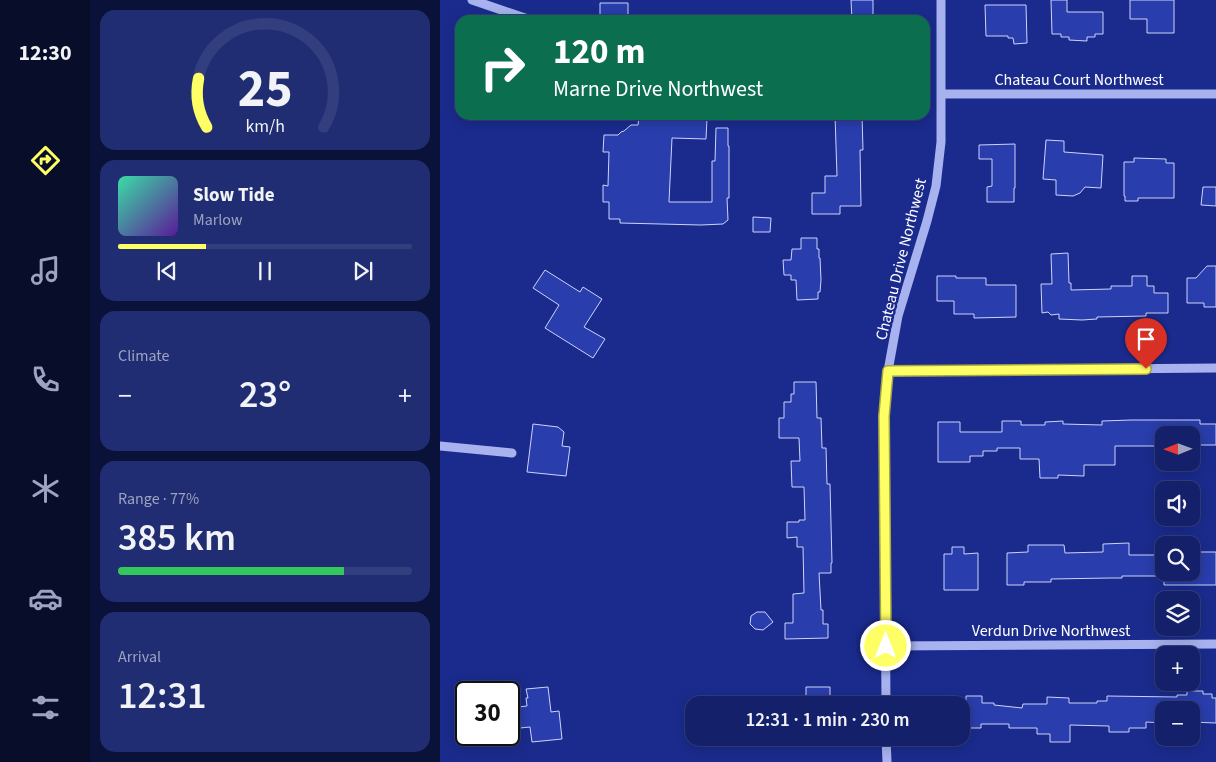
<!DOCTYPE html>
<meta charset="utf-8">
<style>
body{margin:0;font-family:"Source Sans 3",sans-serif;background:#212d72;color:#f1f3f6;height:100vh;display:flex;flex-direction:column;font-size:19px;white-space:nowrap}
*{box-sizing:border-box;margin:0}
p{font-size:16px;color:#9da3c1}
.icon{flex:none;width:28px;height:28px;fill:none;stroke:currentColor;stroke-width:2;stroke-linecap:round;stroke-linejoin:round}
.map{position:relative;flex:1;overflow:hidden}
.panel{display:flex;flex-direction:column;gap:10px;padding:10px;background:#0b123a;width:350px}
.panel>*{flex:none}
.banner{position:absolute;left:15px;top:15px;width:475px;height:105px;border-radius:15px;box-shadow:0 2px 12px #0003,0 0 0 1px #333e7e;background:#0b6e4f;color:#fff;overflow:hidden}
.needle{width:32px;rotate:269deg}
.tools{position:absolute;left:715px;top:426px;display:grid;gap:10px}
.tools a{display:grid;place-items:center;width:45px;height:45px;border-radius:10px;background:#14206a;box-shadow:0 2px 12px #0003,0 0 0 1px #333e7e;font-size:25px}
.speed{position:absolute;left:15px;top:681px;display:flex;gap:10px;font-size:25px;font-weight:700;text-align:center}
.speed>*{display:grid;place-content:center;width:65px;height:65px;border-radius:50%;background:#14206a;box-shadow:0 2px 12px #0003,0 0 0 1px #333e7e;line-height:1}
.speed .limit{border:2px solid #111;border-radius:8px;background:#fff;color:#111}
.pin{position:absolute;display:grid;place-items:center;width:42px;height:42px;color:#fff;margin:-51px -21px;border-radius:50% 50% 50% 0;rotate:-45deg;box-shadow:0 0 5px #0007}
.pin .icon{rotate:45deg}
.me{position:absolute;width:55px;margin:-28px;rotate:0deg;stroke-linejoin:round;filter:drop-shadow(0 0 4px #0008)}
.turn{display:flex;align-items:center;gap:18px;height:105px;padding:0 15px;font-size:22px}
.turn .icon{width:65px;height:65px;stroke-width:2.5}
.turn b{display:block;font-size:35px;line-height:42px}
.big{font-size:38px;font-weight:600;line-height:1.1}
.panel .tile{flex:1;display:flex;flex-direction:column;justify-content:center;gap:8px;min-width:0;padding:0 18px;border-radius:15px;background:#212d72}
.panel .dial{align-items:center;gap:0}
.dial svg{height:130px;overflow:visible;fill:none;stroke:#333e7e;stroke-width:7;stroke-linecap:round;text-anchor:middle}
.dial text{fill:#f1f3f6;stroke:none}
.song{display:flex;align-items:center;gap:15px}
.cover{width:60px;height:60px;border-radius:8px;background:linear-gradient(135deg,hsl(160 70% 55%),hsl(270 70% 35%))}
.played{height:5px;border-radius:2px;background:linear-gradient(90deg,#feff64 30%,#333e7e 30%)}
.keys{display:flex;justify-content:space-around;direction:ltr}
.heat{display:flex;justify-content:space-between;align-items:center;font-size:28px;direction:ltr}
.charge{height:8px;border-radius:4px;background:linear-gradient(90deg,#34c759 77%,#333e7e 0)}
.trip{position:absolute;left:245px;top:696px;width:285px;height:50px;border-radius:15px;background:#14206a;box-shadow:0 2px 12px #0003,0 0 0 1px #333e7e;font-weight:600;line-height:50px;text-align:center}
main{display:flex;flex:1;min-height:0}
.tabs{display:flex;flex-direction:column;width:90px;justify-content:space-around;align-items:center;background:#080d2a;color:#9da3c1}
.tabs .icon{width:35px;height:35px}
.tabs .selected{color:#feff64}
.tabs b{font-size:22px;color:#f1f3f6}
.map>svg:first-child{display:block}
.building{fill:#293dac;stroke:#cdd4fa}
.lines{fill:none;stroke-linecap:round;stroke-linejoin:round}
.minor{stroke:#a7b2ee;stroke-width:9}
.route-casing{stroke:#a5a641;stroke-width:12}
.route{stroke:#feff64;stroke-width:9}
.labels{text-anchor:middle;stroke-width:5;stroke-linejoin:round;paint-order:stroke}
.street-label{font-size:16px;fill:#fff;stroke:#1a2b8d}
</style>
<main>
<nav class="tabs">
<b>12:30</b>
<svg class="icon selected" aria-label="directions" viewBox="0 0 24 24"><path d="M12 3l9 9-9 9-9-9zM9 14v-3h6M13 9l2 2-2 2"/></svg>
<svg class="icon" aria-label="music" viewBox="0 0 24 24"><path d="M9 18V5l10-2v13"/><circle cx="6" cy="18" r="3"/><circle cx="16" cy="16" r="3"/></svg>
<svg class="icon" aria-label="phone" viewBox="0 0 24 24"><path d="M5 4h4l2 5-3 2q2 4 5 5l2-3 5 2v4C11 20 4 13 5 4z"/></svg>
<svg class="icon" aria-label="climate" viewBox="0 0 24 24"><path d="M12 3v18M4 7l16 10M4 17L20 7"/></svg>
<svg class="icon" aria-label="car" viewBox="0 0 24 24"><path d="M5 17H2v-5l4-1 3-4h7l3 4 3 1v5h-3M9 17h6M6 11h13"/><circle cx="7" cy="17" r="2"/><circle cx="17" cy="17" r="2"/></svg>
<svg class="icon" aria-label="filters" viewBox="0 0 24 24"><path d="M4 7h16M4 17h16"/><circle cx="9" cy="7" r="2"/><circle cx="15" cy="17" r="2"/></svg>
</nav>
<section class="panel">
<div class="tile dial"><svg viewBox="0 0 100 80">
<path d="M14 69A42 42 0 1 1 86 69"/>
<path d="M14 69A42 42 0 0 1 9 39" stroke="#feff64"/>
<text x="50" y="56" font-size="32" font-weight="700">25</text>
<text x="50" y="72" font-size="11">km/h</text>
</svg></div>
<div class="tile">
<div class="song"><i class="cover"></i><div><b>Slow Tide</b><p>Marlow</p></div></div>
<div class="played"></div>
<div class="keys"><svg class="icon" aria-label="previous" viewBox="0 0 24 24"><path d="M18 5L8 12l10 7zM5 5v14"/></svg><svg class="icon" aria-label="pause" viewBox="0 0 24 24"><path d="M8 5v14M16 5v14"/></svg><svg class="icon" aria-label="next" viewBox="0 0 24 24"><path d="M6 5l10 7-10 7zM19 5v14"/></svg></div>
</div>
<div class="tile"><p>Climate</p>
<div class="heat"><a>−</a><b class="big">23°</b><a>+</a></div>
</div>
<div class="tile"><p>Range · 77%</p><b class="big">385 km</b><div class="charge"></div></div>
<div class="tile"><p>Arrival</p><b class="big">12:31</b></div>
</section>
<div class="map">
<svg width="776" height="762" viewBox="0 0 776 762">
<rect width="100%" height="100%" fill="#1a2b8d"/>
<path class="building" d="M411,0h22v20h-21z
M611,0h16v12h36v22h-8v3h-8v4l-18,-1v-3h-8v-3h-9z
M690,0h44v33h-27v-14h-17z
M160,3h28v17h-28z
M545,5h41l1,38 -13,1 -1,-6h-5v-2h-22z
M395,115h27l1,35h-3l1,56h-21v8h-28v-21h13v-17h12z
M199,117l68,1 -1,21 -34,-1 -3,64h43v-41h3l1,-33h12v18h1v52h-2l1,22 -5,4 -22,1 -81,-2v-4h-11v-17h-6v-17l5,1 1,-34h-6l1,-17h14l3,-3 3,-1 7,-6h7z
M606,140l18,1v11l39,3 -2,33 -16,-1 -5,6 -7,3 -17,-1v-15l-13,-1z
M575,144v44h-1v14h-27v-15l5,-1v-27h-13v-14z
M694,158l32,1v4h8v35h-36v3h-13v-5h-1v-34h10z
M763,187h13v19l-15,-1z
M313,217l18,1 -1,14h-17z
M361,238h16v11h2v9h1l1,22 -1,12h-2v7l-21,1 -1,-20h-5v-5h-7l-1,-15h8l1,-11h9z
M628,253l1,30h2v7l40,-1v-3h21v-10h15v10h7v7h14v20h-22v3l-49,1v2l-15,1 -23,-1v-5l-8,1 -3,-3 -6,1 -1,-29h11l-1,-30z
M767,266h9v41h-12v-4h-17v-25h9z
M105,270l35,22 3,-5 19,12 -18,28 21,12 -12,19 -48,-30 14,-23 -26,-17z
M497,276h19v2h30v7h30v32l-42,1v-4h-20v-13h-17z
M354,382h22l1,36h4l1,30h4l1,36h3l2,79h-1v10h-12l2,37h2v14h5v14l-43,1v-16h8v-29l11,-1 -1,-46h-6v-10l-10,1v-16h12v-2h6l-1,-33h-12l-1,-26h9l-1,-23h-20v-20h5v-16h7v-8h3z
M691,420h69v4h16v21h-25v-10h-27v11h-49v19h-31v11l-26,-1v3h-18l-1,-19h-19v-11h-23v3h-14v5h-13v6h-32v-40h22v10h42v-11h19v4h24v-3l18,-1v3l39,1v-4z
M93,424l25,3 6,5 -2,14 8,1 -4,29 -39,-4z
M689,543v12h35v21h-42v2h-12l-59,1v3h-27v3h-17v-32l21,-1v-7h36l1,8 38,-1v-8z
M512,547h12v7l14,-1v37h-34v-36h8z
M751,552h25v33h-52v-13h27z
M317,612h8l8,10 -10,8 -8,-1 -5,-5 1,-8z
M108,687l3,25 8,-1 3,28 -30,3 -2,-15 -10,1 -2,-21 9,-1 -1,-8h2l-2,-9z
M366,687h24v18h-24z
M747,691h16v3h9v4h4v25l-25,-1v-12h-27v13l-18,-1v6h-17v4h-20v-6l-39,-1v17h-20v-8h-13v-6h-28v-4h-28v4h-20v-25h5v-7h16v7h12v2l28,3 1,-4h24v-7l22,1v5h28v-2h10v-5l70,1v-2h10z"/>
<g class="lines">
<path class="minor" d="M32,0l59,20
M501,94h275
M448,371l328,-3
M0,446l72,7
M446,646l330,-2
M446,705l-2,-289 4,-45 10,-55 29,-95 9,-35 5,-44v-142
M446,738l1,24"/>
</g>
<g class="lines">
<g class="route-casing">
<path id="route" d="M446,646l-2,-230 4,-45 258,-2"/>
</g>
<use href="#route" class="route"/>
</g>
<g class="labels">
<g class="street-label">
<text x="639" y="85">Chateau Court Northwest</text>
<text transform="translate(460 259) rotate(-76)" y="6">Chateau Drive Northwest</text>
<text x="611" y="636">Verdun Drive Northwest</text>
</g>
</g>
</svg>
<div class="tools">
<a><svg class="needle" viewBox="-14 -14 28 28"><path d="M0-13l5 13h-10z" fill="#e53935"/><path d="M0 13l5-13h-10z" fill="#9da3c1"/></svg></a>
<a><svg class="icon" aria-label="sound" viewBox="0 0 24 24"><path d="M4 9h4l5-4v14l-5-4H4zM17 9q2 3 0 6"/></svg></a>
<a><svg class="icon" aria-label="search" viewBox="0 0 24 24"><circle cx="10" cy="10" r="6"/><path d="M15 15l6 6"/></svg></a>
<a><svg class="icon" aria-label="layers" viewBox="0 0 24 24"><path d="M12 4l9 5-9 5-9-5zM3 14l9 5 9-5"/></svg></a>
<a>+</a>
<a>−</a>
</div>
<div class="speed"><div class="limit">30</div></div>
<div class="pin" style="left:706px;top:369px;background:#d93025"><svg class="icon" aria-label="arrive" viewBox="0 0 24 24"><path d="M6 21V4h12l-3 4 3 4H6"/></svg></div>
<svg class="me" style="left:446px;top:646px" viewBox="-20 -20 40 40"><circle r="17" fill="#feff64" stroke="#fff" stroke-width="3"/><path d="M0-11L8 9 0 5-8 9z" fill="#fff"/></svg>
<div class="trip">12:31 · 1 min · 230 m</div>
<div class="banner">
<div class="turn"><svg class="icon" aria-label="right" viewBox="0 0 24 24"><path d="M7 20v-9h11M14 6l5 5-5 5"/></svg><div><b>120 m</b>Marne Drive Northwest</div></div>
</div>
</div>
</main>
